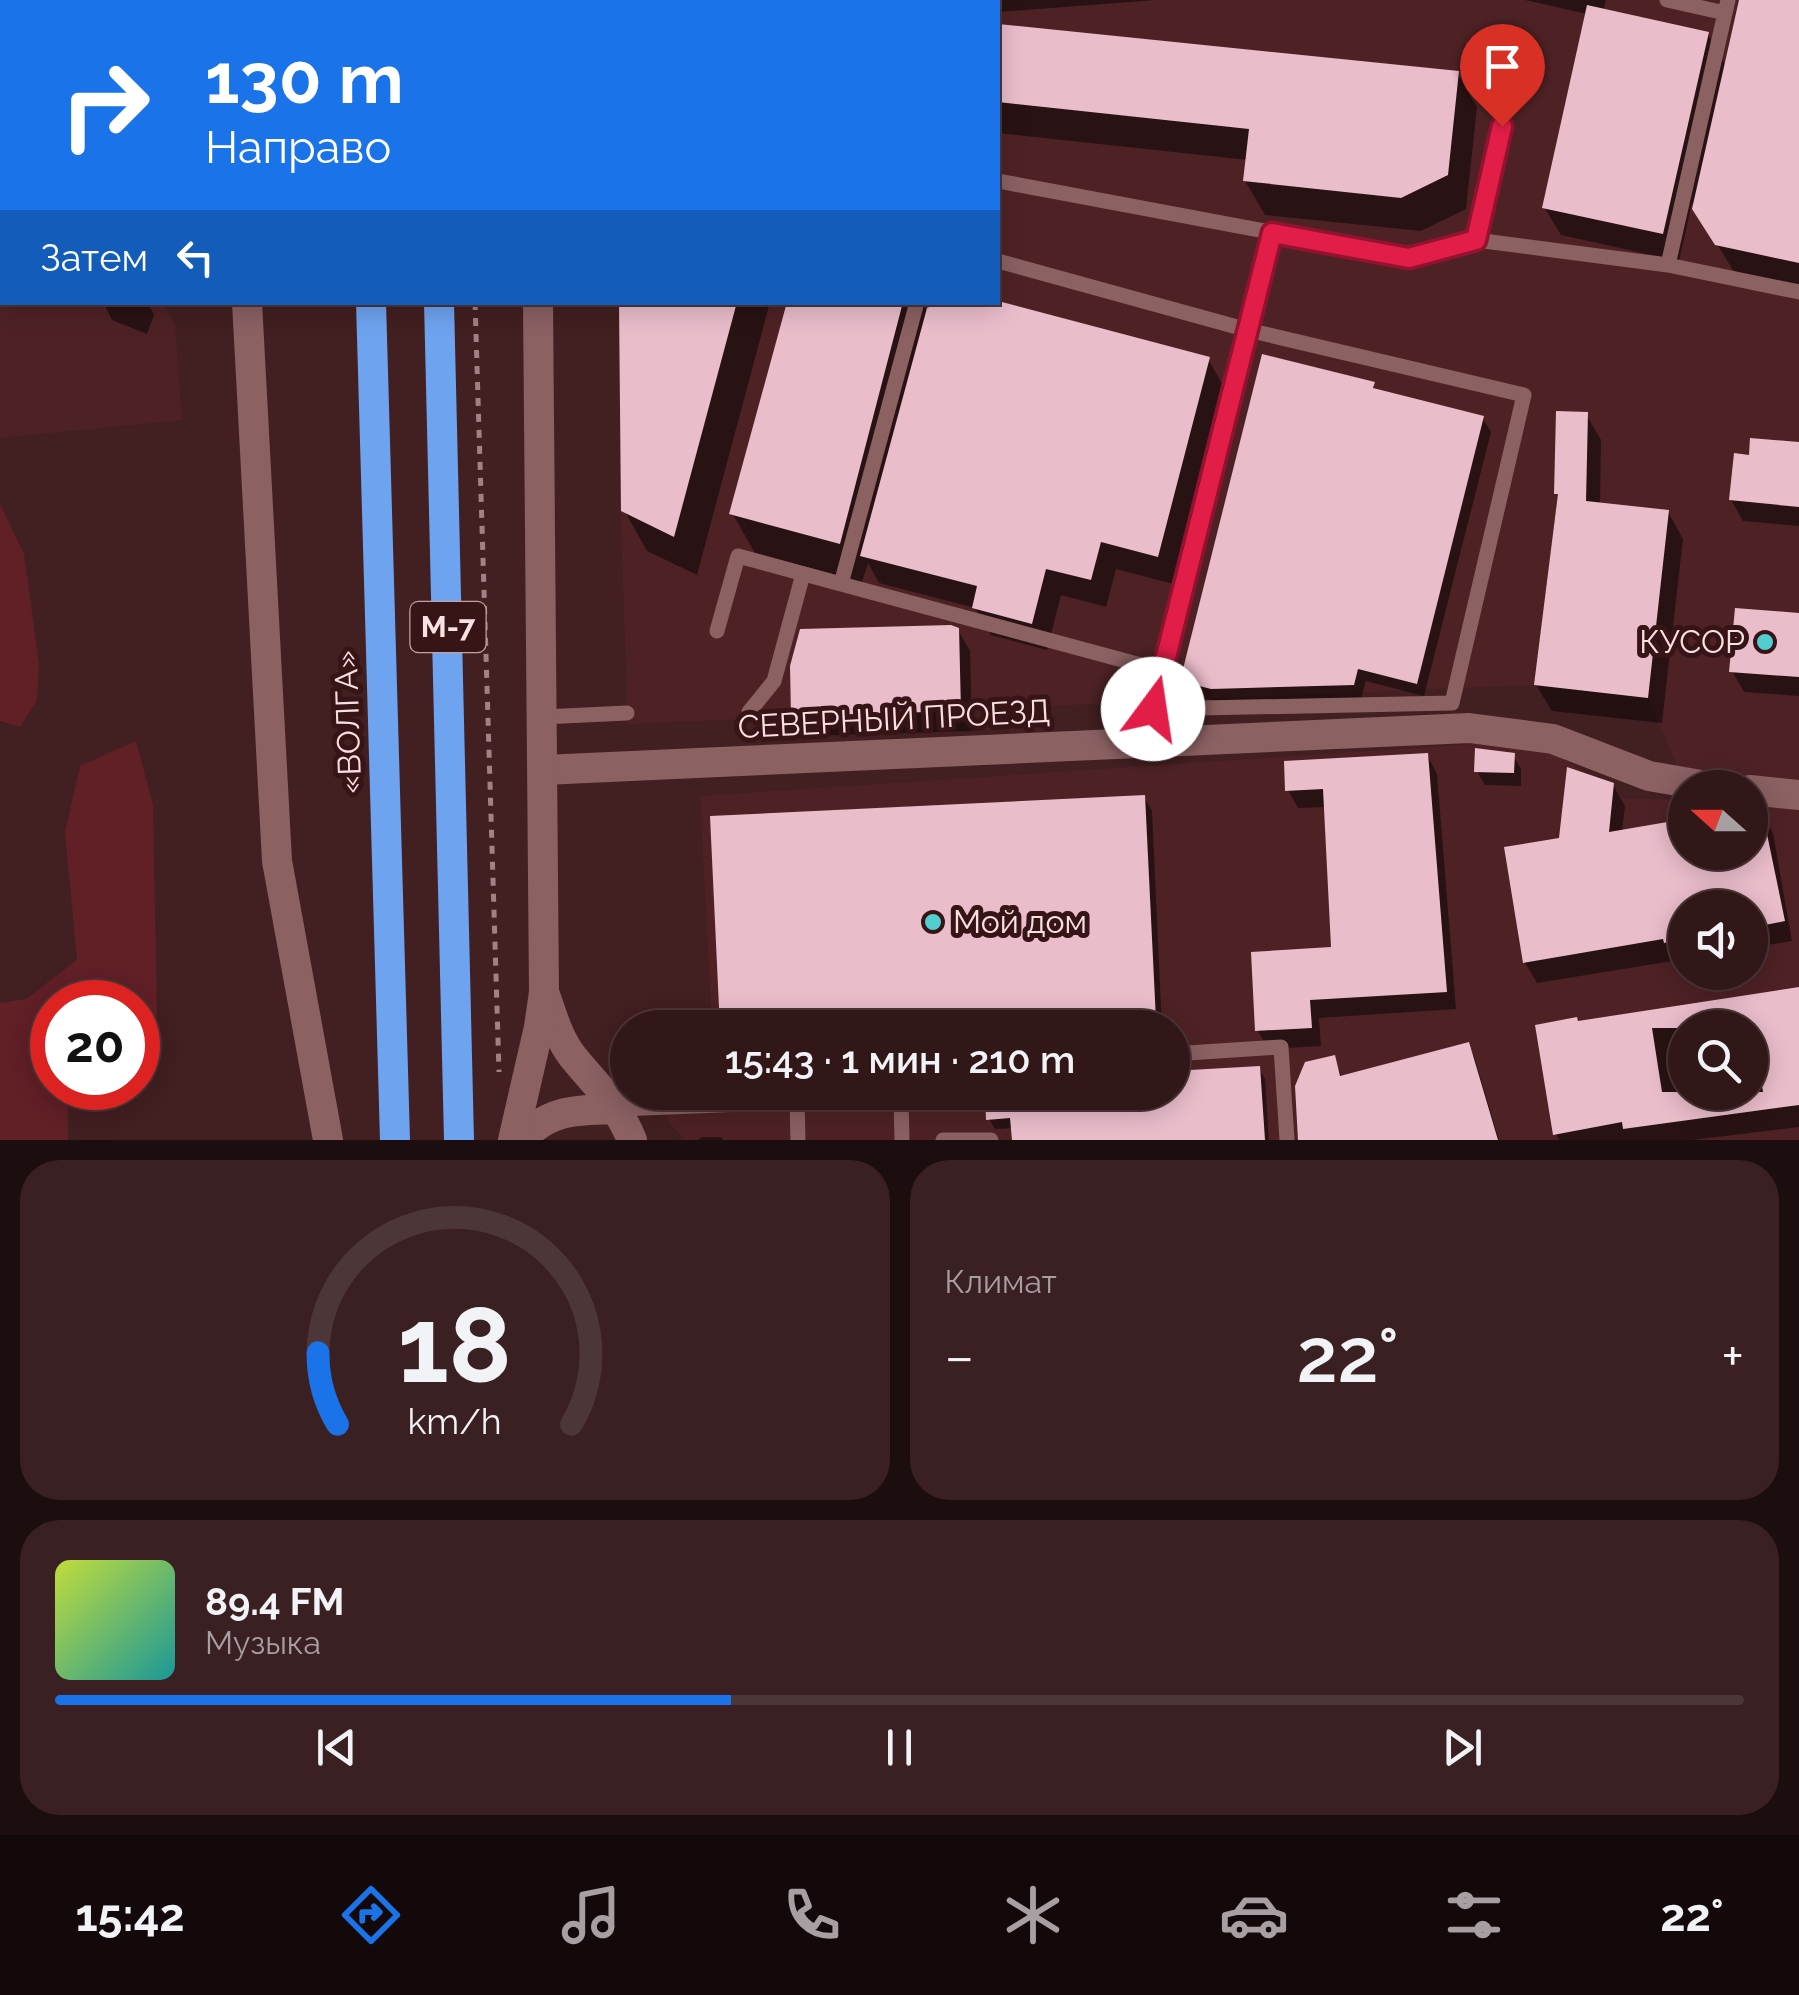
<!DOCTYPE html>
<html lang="ru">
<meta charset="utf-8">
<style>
body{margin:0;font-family:Raleway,sans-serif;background:#3a2022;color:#f1f3f6;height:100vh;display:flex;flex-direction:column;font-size:38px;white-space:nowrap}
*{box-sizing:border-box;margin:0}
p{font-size:32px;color:#a89fa2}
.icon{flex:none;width:55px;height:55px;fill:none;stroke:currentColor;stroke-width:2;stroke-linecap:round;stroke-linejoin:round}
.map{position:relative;height:1140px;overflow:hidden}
.drawer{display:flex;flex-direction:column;gap:20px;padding:20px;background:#1c0d0e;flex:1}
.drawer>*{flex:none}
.hud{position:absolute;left:0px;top:0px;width:1000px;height:305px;box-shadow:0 5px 25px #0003,0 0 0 2px #4d3638;background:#1a73e8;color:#fff;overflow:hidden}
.needle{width:65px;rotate:291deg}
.tools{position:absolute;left:1668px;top:770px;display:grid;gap:20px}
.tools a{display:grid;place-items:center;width:100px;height:100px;border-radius:50%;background:#321719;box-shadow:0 5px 25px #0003,0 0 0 2px #4d3638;font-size:50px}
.speed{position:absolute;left:30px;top:980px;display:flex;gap:20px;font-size:50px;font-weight:700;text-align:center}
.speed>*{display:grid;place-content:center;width:130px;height:130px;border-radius:50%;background:#321719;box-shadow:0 5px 25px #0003,0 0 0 2px #4d3638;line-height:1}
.speed .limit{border:15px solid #d22;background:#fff;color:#111}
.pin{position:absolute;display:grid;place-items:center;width:85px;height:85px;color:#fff;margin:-102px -42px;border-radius:50% 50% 50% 0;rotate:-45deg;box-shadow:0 0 10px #0007}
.pin .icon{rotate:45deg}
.me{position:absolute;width:110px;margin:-55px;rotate:14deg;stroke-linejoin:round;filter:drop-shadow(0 0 8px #0008)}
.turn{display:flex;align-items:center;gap:35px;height:210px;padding:0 40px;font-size:45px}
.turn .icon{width:130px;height:130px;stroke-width:2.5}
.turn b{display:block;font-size:70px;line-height:85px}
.then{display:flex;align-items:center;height:95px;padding:0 40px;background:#0003;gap:20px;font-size:38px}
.big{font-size:75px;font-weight:600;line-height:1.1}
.drawer .widget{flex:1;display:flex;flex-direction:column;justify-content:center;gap:15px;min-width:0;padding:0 35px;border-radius:40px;background:#3a2022}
.drawer .dial{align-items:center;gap:0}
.dial svg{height:260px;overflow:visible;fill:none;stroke:#4d3638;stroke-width:7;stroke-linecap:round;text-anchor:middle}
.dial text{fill:#f1f3f6;stroke:none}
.song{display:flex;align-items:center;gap:30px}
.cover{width:120px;height:120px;border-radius:15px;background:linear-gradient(135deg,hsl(70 70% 55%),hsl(180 70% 35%))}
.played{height:10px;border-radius:5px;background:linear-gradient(90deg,#1a73e8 40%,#4d3638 40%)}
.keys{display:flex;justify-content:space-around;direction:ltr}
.heat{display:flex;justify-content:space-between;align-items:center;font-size:55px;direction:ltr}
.drawer .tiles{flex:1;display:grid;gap:20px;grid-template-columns:1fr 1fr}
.widget:last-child{grid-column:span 2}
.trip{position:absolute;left:610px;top:1010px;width:580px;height:100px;border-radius:50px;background:#321719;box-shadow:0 5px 25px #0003,0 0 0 2px #4d3638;font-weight:600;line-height:100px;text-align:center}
.menu{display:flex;height:160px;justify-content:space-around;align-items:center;background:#14090a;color:#a89fa2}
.menu .icon{width:70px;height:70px}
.menu .active{color:#1a73e8}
.menu b{font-size:45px;color:#f1f3f6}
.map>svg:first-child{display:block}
.built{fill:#4e2225;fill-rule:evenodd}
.green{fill:#611f26}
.shadow{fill:#0007;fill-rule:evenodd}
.building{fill:#eabdcb;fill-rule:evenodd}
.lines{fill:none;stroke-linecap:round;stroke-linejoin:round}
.path{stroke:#9f8283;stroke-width:5;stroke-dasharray:8 8;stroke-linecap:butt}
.lane{stroke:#8b6162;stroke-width:15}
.street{stroke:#8b6162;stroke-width:30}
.secondary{stroke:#8b6162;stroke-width:30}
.highway{stroke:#6ea3ef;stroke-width:30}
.route-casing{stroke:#92132f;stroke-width:25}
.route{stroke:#e11d48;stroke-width:18}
.poi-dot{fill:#52cdd0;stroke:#371517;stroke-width:4}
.labels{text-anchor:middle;stroke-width:10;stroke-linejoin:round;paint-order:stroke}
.shield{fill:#371517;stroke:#c0a4a4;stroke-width:2.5}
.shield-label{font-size:30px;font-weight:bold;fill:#fae1e1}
.poi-label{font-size:32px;fill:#fae1e1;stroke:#371517;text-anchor:end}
.street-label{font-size:32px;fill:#fae1e1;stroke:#371517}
</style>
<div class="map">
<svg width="1799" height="1140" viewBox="0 0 1799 1140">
<rect width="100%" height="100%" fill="#421f21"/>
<path class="built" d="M603,0h1196v1140h-1115l-18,-21 19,-26 487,-1v-64l-460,-1 -12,-231 774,-52 78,8 73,46 60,2v52h65v-64l-64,-1 -38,-89 -114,-13 -906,39 -8,-223 -1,-198 379,-1v-300zM1685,908h65v64h-65zM1685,1028h65v64h-65z
M0,150l2,152 161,1 12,22 7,95 -182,18z"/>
<path class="green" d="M0,504l24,50 15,110 -2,36 -17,27 -20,-6z
M136,741l17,64 4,211 -19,12v-26h-86v86h26l-10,15v37h-68v-137l26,-4 51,-39 -12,-128 15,-66z"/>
<path class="shadow" d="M55,0h50v2h-50z
M631,0h108l-108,2z
M969,0h187l-158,12v-10z
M1525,0h81l-3,11 105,23 18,33 15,-67h58v287l-65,-15 -42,-69 -13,58 -118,-26 -17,-28 43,-193z
M998,26l459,47 20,34 -11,102 -45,22 -156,-16 -20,-34 3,-21 -250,-27z
M106,302h41l7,13 -7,19 -35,-14 -7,-14z
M622,302h148l-73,273 -50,-24 -23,-41z
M789,302h134l4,9 281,48 16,28 -51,197 -57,-15 -10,38 -45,-12 -14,55 -56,-15 -16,-27 -96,-25 -11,-20 -6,19 -107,-29 -23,-40z
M1373,385l4,7 106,27 8,13 -67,264 -58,-15 -5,17 -141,4 -30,-7 -8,-14z
M1586,414l15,26 -1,65 68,7 15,27 -21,184 -110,-12 -16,-26 24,-186 -3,-6z
M1799,445v81l-56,-5 -12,-21 20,-42z
M1799,616v80l-55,-4 -12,-21z
M958,630l12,21 2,80 -166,5 -12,-21z
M1427,755l10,19 19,235 -137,9 2,28 -53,3 -10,-18 76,-82 -8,-142 -28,1 -10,-18z
M1513,755l8,14v17l-36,-1 -8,-14z
M1613,785l12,21 -3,26 63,-11v31h65v-41l11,1 12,21 19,108 -42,7v-40h-65v51l-148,24 -12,-20 36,-123z
M1144,797l8,14 10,217h-440z
M1799,1006v121l-106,13h-134l-3,-6 22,-110zM1685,1028h65v64h-65z
M1468,1045l6,11 25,84h-199l34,-82 8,20z
M1259,1069l6,10 4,61h-255v-12l-19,1 -6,-10 183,-27z
M702,1137h19l2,3h-25z"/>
<path class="building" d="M1739,0h60v263l-84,-18 -23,-36z
M1587,5l122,27 -46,202 -121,-26z
M998,24l461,47 -11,104 -47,23 -158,-17 6,-52 -251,-27z
M619,302h118l-63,235 -53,-26z
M787,302h116l-63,242 -111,-30z
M940,302h62l208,55 -52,200 -57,-15 -10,38 -45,-11 -14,55 -60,-16 5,-22 -117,-30 67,-248z
M1262,354l113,28 -2,6 111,28 -67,268 -59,-15 -4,16 -143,4 -31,-8z
M1556,411l32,1 -2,89 83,9 -21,188 -114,-13 24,-191h-4z
M1750,438l49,4v65l-70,-7 5,-47 15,2z
M1735,608l64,5v64l-70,-5z
M951,625l8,3 2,83 -170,5 -1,-50 10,-37z
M1475,748l40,5 -1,20 -40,-1z
M1428,753l19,239 -137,8 2,28 -57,3 -4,-79 80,-5 -8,-158 -38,2 -1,-30z
M1567,767l47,16 -5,49 76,-13v33h65v-43l12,1 23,111 -35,7v-20h-65v31l-21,4 -1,-4 -140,24 -19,-116 55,-9z
M1145,795l11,225 -152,8h-284l-10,-212z
M1799,987v118l-176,24 -1,-7 -69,13 -18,-110 42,-8 1,4zM1652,1028h101l10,64h-101z
M1469,1042l29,98h-200l-3,-54 10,-24 30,-7 5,21z
M1260,1066l5,74h-253l-2,-22 -24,2 -1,-28h187v-21z"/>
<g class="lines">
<path class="path" d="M467,0v2
M475,302l24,770"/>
<path class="lane" d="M10,0v2
M128,0v2
M1667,0l58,13 3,-13
M0,175l2,-8
M998,181l411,77 67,-18 192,25 131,27
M1476,240l43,-190
M998,261l250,69 276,65 -72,308 -299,6c40,-159 79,-317 119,-476
M1668,265l57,-252
M917,302l-76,282 322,87
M717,631l21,-75 103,28
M749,712l25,-31 29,-107
M543,717l84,-4
M1172,1054l109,-7 6,93
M901,1098l1,42
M797,1102l1,38
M619,1109l282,-11 7,-6
M943,1140h48"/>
<path class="street" d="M0,128l2,1
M543,770l926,-42 84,11 96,37 69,12
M1750,790l49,5
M544,992c8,22 14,46 29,65 26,32 42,43 59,83
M521,1140c31,-33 56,-29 98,-31"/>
<path class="secondary" d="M238,0v2
M533,0v2
M247,302l30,559 51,279
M513,1140l26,-113 5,-35 -6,-690"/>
<path class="highway" d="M362,0v2
M431,0v2
M371,302l24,838
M439,302l20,838"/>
</g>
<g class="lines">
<g class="route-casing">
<path id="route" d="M1153,709l119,-476 137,25 67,-18 26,-114"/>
</g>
<use href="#route" class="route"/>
</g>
<g class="poi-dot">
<circle cx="1765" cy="642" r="10"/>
<circle cx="933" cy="922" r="10"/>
</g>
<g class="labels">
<rect class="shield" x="410.5" y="602" width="75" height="50" rx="8"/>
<g class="shield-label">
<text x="448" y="637">М-7</text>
</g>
<g class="poi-label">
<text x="1745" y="653">КУСОР</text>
<text x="953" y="933" text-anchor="start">Мой дом</text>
</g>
<g class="street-label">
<text transform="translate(894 719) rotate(-3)" y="11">СЕВЕРНЫЙ ПРОЕЗД</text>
<text transform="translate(348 722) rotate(-92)" y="11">«ВОЛГА»</text>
</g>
</g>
</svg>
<div class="tools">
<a><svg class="needle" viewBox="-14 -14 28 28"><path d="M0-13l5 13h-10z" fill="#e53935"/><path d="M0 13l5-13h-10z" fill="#a89fa2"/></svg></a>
<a><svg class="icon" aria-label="sound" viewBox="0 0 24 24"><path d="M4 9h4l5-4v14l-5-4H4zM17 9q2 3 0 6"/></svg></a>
<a><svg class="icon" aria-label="search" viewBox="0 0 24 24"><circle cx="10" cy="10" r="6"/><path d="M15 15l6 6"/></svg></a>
</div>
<div class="speed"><div class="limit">20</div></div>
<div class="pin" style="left:1502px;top:126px;background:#d93025"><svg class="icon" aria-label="arrive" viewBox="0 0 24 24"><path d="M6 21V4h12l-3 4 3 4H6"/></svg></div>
<svg class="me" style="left:1153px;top:709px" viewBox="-20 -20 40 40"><circle r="19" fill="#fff"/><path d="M0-13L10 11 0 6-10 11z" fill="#e11d48"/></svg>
<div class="trip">15:43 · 1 мин · 210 m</div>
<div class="hud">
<div class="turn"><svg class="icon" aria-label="right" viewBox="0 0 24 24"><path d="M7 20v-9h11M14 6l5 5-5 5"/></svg><div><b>130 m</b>Направо</div></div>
<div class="then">Затем<svg class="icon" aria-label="left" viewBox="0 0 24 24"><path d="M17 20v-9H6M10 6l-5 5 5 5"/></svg></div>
</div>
</div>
<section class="drawer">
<div class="tiles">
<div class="widget dial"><svg viewBox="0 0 100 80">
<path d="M14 69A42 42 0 1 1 86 69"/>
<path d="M14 69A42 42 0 0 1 8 47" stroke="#1a73e8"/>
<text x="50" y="56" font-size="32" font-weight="700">18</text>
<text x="50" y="72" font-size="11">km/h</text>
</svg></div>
<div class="widget"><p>Климат</p>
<div class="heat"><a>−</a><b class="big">22°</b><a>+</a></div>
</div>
<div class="widget">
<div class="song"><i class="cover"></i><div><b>89.4 FM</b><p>Музыка</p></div></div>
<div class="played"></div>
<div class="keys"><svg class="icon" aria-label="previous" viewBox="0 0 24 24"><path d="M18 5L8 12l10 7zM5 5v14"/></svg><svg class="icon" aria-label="pause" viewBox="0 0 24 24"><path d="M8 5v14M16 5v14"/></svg><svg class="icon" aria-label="next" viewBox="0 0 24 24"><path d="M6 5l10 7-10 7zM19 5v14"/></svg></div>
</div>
</div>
</section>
<nav class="menu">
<b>15:42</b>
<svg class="icon active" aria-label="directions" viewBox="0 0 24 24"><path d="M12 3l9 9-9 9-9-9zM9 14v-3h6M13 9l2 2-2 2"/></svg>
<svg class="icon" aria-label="music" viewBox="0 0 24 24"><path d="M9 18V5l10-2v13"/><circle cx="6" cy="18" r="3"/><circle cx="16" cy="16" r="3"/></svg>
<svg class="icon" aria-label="phone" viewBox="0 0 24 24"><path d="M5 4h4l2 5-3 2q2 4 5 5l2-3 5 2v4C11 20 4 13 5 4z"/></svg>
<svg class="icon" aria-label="climate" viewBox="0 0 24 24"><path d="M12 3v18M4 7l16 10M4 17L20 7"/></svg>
<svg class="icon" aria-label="car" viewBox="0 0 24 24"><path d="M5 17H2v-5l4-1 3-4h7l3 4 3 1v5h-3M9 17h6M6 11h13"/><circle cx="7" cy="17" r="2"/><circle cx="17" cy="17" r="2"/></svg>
<svg class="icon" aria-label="filters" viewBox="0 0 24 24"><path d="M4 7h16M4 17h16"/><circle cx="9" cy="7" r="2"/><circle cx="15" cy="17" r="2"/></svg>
<b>22°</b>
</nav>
